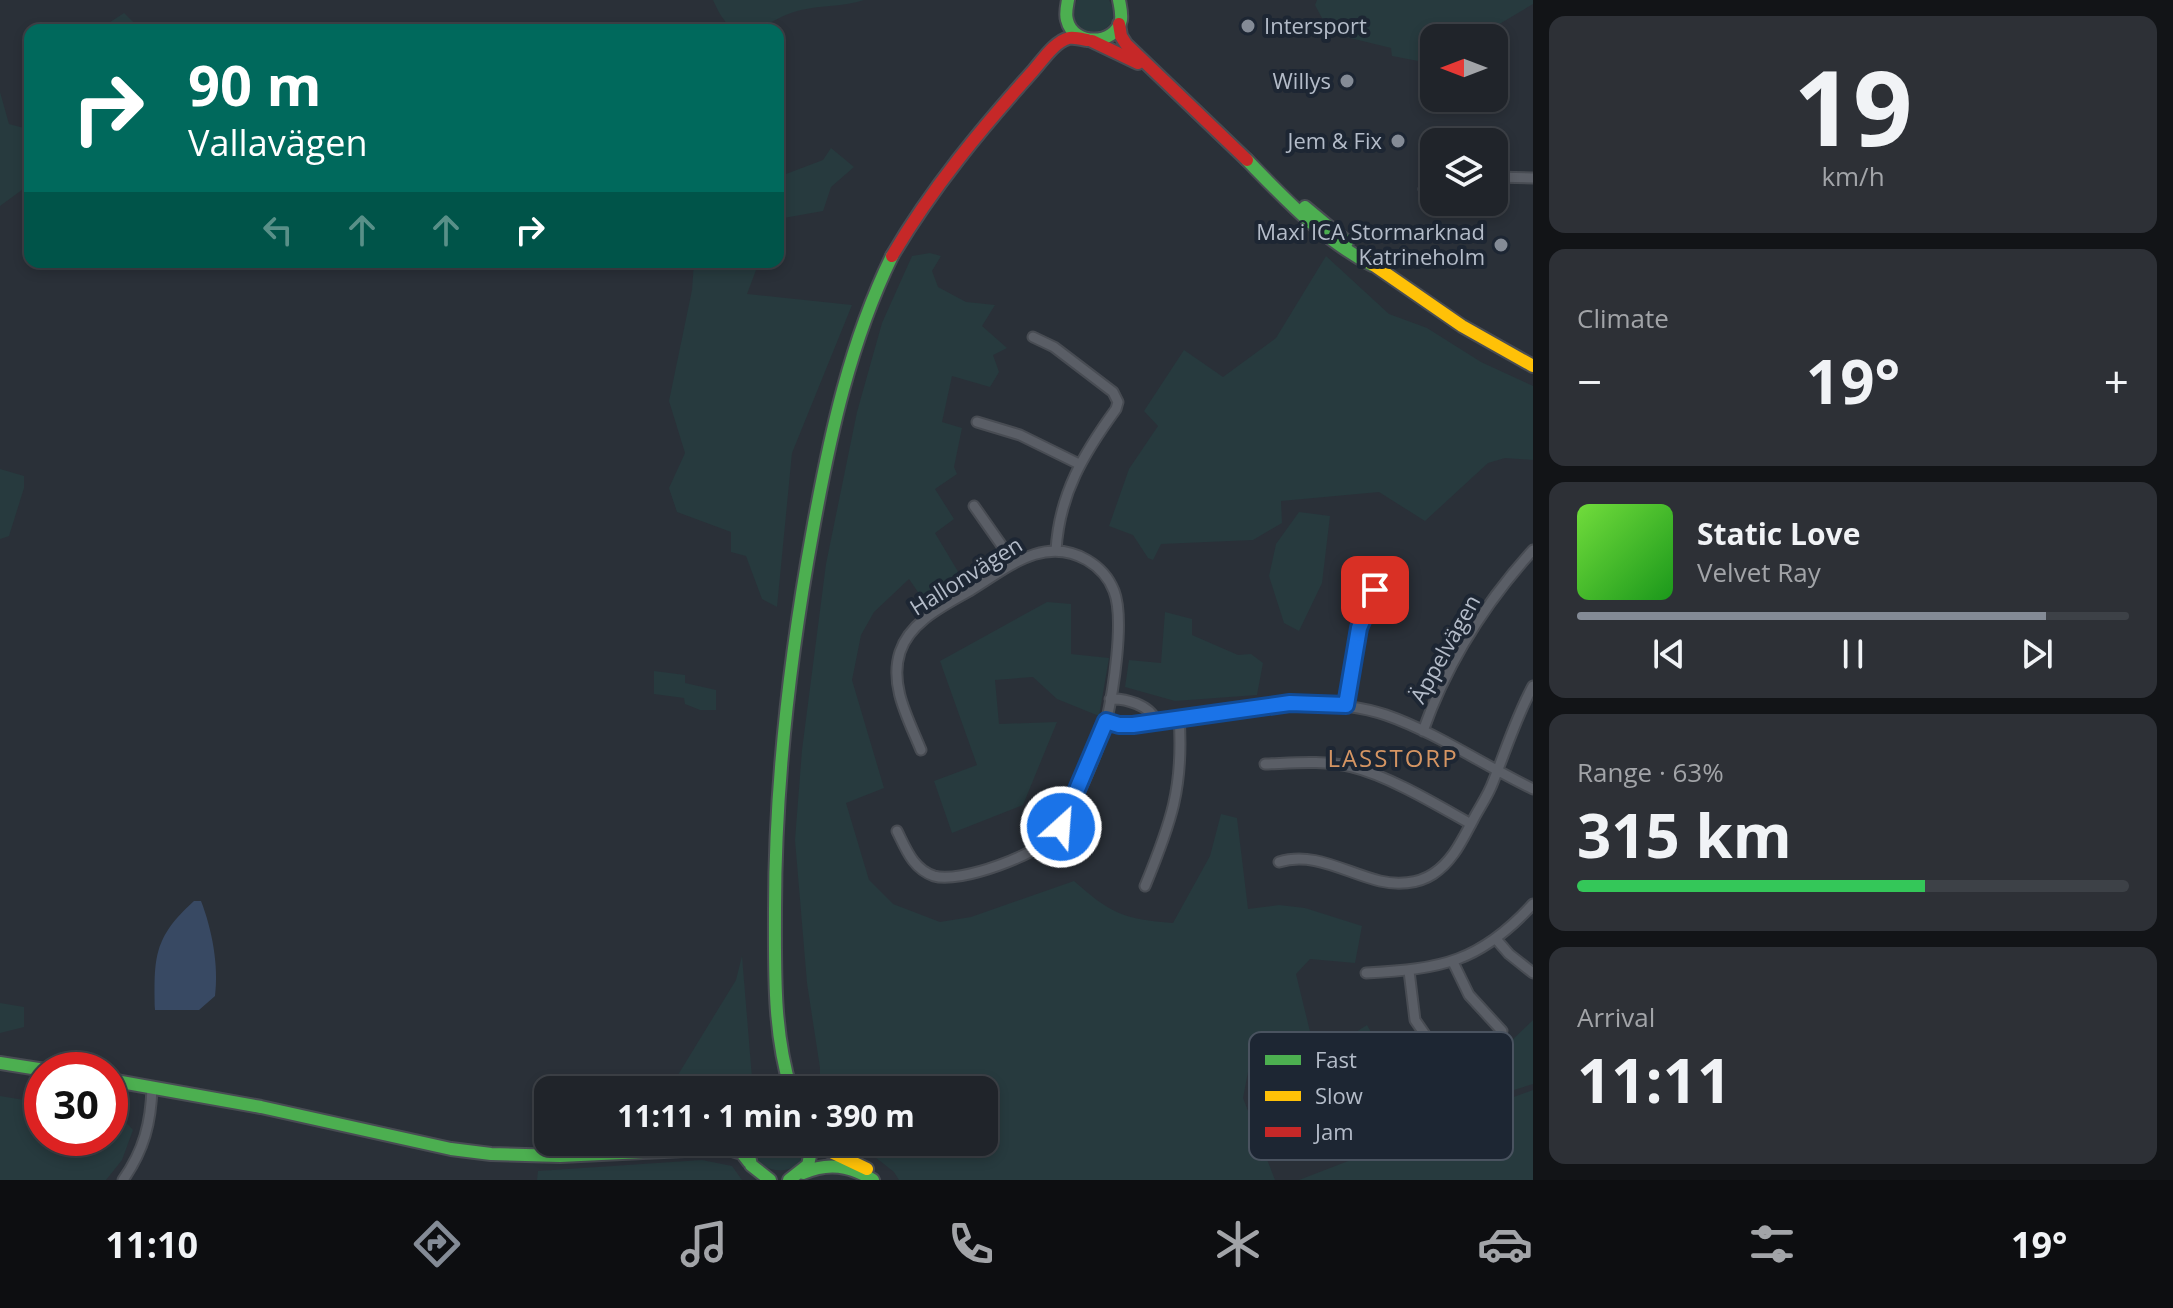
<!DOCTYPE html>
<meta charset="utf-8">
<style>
body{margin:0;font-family:"Open Sans",sans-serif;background:#2d3036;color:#f1f3f6;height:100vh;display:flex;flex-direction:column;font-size:30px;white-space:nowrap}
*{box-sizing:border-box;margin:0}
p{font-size:26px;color:#a2a4a8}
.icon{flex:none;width:44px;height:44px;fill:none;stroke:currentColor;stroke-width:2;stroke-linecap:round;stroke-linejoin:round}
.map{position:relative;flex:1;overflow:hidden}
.sheet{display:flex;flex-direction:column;gap:16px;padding:16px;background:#121417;width:640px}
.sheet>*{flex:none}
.top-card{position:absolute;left:24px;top:24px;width:760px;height:244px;border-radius:16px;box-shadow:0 4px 12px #0003,0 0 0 2px #3d4147;background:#00695c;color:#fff;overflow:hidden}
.needle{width:52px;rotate:270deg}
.controls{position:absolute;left:1420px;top:24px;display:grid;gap:16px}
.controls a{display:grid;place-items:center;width:88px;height:88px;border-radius:16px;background:#20242a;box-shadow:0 4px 12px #0003,0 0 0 2px #3d4147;font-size:40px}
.speed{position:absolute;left:24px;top:1052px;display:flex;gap:16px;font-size:40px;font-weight:700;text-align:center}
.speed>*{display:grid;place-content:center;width:104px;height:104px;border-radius:50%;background:#20242a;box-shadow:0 4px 12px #0003,0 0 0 2px #3d4147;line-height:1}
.speed .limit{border:12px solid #d22;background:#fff;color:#111}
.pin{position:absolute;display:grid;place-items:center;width:68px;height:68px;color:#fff;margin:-34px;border-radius:16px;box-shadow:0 4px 12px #0006}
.me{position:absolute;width:88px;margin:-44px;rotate:26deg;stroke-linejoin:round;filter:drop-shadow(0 0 6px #0008)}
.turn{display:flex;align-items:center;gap:28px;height:168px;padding:0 32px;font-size:36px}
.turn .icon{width:104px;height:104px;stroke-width:2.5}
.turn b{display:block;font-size:56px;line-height:68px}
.lanes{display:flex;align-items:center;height:76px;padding:0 32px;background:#0003;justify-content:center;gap:40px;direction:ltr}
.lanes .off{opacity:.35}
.big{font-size:60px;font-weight:700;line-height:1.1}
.sheet .widget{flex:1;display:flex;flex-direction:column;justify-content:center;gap:12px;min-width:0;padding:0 28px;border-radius:16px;background:#2d3036}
.sheet .dial{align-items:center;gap:0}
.dial b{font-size:104px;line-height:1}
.song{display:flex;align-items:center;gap:24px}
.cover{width:96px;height:96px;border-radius:12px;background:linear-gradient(135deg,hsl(100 70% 55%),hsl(120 70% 35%))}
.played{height:8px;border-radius:4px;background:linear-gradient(90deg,#848b96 85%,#3d4147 85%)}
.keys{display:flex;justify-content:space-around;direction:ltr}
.heat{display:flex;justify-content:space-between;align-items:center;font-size:44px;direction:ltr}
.charge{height:12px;border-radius:6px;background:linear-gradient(90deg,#34c759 63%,#3d4147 0)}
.trip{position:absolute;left:534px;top:1076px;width:464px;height:80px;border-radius:16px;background:#20242a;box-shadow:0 4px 12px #0003,0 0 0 2px #3d4147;font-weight:700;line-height:80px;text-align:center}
.menu{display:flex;height:128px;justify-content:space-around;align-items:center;background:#0d0e11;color:#a2a4a8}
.menu .icon{width:56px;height:56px}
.menu .selected{color:#848b96}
.menu b{font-size:36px;color:#f1f3f6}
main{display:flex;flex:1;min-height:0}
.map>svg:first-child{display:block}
.green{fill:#273a3e}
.water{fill:#384963}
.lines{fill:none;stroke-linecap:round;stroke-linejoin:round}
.street-casing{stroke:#484c53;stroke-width:13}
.fast-casing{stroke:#484c53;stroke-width:16}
.slow-casing{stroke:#484c53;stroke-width:16}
.jam-casing{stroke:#484c53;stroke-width:16}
.street{stroke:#5a5e66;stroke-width:9}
.fast{stroke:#4caf50;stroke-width:12}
.slow{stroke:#ffc107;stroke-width:12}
.jam{stroke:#c62828;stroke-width:12}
.route-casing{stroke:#114b97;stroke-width:20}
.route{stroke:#1a73e8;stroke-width:14}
.poi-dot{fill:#848b96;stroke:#1d2633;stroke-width:3}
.labels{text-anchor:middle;stroke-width:8;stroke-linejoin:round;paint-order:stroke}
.poi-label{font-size:22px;fill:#b4bcc9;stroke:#1d2633;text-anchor:end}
.street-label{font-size:22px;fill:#b4bcc9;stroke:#1d2633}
.neighbourhood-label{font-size:24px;letter-spacing:2px;fill:#d59563;stroke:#1d2633}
.key{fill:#1d2633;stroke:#4a5360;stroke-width:2}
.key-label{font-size:22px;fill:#b4bcc9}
</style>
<main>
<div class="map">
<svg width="1533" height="1180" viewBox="0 0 1533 1180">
<rect width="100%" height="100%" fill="#2a3038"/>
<path class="green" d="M713,0h151c-21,7 -42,5 -63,10 -38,8 -62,50 -88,-10z
M1077,0h32c23,42 -54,42 -32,0z
M1317,0h216v4l-42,25 -2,9h-55v26l-42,-8 -1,-8 -61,-15 -15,-28z
M124,13l8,8 18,9h-52z
M0,92l9,32 15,4v12l6,3v41l-30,22z
M831,148l23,19 -23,20 -8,24 -45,8v-42l45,-17z
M930,253l11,3 -9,15 6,16 28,15 29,3 -13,21 25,22 -14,7 6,17 -9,15 -38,-11 -10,46 20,6 -8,39 3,7 -22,15 19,30 -19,14 31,52 -37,23 -20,-29 -35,33 -13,23 -9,45 32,108 -38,15 23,77 24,24 47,18 31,-5 103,-36c37,33 50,38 99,42l37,-67 11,-42 16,4 11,91 31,-4 26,3 57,18 -7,37 -45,-4 -14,15 18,74 -66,24 -5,26 32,82h-376l-5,-8 -38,-30h128v-52h-164v-22l-13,-85 -12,-143 7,-90 24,-186 31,-152 25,-89 30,-67z
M1326,256l63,58 38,14 54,34 52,24v74l-28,-2 -17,5 -63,58 -46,-29 -98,9 1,22 -29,17 -92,4 -8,16 -5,-2 -15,-23 -24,-9 20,-57 29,-43 -14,-15 40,-61 39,27 53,-39z
M694,262h65l-12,32 105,11 -60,148 -15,154 -15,-8 -16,-43 -15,-4v-20l-54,-20 -8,-24 16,-35 -16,-52 23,-111z
M0,469l24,7v12l-15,48 -9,3z
M1299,512l31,4 -8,67 -23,48 -15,-8 -15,-47 7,-32z
M1047,602l24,2v50l38,4 -10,58 -42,-17 -24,-22 -38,3 4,44 58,-2 -34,83 -71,28 -18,-52 43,-16 -37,-104z
M1165,612l27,7v16l46,20 13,-1 12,9 -6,32 -82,6 -50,-14 4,-27 32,3z
M654,671l31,4v8l31,7v20h-16l-15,-6 -1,-6 -30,-4z
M742,956l11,134h-88l8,-7 63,-103z
M0,1003l24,4v20l-24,6z
M1533,1020v64l-32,10 -42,33 41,-25 33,-12v90h-234l83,-32 -30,-79 17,-11 -13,-26 11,-7 47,84 39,-25 46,-48 10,7z
M0,1096l42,7v35h68v-24l9,1 14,15 -11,30 -16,20h-106z
M753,1142h53c3,38 -55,38 -53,0z
M702,1160l30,6 10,14h-205l1,-9z"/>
<path class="water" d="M194,901h7c11,28 18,65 14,95l-16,14h-44c-1,-52 -2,-72 39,-109z"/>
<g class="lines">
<g class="street-casing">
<path id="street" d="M1494,177l39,1
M1424,189l10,-6
M1033,337l21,10 59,45 5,10 -2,7c-32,44 -57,85 -60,142
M977,422l43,13 59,29
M974,506l40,57
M1110,699c15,-1 40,6 46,22
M1346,705c11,-62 11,-87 47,-142
M1106,721l13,4h14c75,-14 180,-35 253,-10 49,17 99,51 147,74
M1423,731c24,-68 62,-128 110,-181
M1265,764c29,-1 58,-4 87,3 37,9 85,38 119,57
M897,831c9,18 16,38 37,45 26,8 106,-22 122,-43 16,-19 44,-85 50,-110 7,-30 19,-104 8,-132 -5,-13 -15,-24 -27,-31 -43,-25 -80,8 -116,30 -26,15 -61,31 -71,62 -11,34 9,68 21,98
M1279,862c35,-11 67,11 101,19 17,4 38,3 53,-7 20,-13 29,-34 40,-54 6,-12 15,-24 20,-38 13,-32 23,-65 40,-96
M1145,886c26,-63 39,-99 34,-169
M1496,939l13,15 24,19
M1453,962l16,33 33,36
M1409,971l6,49 33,48
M1366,973c76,-4 114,-11 167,-69
M123,1180c21,-30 28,-57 29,-93"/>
</g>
<g class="fast-casing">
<path id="fast" d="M1068,0c-1,6 -3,14 -1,20 6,26 48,26 54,0 1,-7 -1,-14 -2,-20
M1247,160c39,40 75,79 125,105
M1305,207l42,35
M0,1063l45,7
M110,1080l151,27 190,42 40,5 69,2 166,-8 16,5 7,9
M791,1090c-18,-59 -16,-119 -16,-181 0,-128 15,-254 38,-380 17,-94 37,-187 79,-273
M746,1142l5,23 19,15
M803,1173c25,-11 47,-8 70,7
M789,1180l19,-15 5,-23"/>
</g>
<g class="slow-casing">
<path id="slow" d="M1365,259l97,67 71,40
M816,1142l11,8 40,19"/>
</g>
<g class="jam-casing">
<path id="jam" d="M1119,24l2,12 5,8 121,116
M1092,41l46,22
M892,256c40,-68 89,-127 141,-185 9,-10 22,-30 36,-33 5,-1 13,1 18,2"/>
</g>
<use href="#street" class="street"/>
<use href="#fast" class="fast"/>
<use href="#slow" class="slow"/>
<use href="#jam" class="jam"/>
</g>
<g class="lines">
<g class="route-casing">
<path id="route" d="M1061,827l45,-106 13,4h14l157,-22 56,2 13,-77 16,-38"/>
</g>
<use href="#route" class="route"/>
</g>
<g class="poi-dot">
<circle cx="1248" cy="26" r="8"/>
<circle cx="1347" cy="81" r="8"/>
<circle cx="1398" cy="141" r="8"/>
<circle cx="1501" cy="245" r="8"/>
</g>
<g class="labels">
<g class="poi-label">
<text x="1264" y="34" text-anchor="start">Intersport</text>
<text x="1331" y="89">Willys</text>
<text x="1382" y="149">Jem &amp; Fix</text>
<text x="1485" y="240">Maxi ICA Stormarknad<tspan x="1485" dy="25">Katrineholm</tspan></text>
</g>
<g class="street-label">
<text transform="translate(966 576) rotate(-32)" y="8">Hallonvägen</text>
<text transform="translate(1445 649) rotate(-61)" y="8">Äppelvägen</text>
</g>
<g class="neighbourhood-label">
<text x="1393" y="767">LASSTORP</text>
</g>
</g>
<rect x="1249" y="1032" width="264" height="128" rx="12" class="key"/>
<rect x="1265" y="1055" width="36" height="10" fill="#4caf50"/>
<rect x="1265" y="1091" width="36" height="10" fill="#ffc107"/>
<rect x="1265" y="1127" width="36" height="10" fill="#c62828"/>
<g class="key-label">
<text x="1315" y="1068">Fast</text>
<text x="1315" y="1104">Slow</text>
<text x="1315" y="1140">Jam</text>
</g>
</svg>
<div class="controls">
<a><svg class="needle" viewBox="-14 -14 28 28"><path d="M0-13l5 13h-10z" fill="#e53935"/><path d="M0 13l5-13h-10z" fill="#a2a4a8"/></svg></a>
<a><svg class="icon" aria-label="layers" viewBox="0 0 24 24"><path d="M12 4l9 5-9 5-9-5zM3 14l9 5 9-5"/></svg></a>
</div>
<div class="speed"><div class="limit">30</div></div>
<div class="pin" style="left:1375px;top:590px;background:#d93025"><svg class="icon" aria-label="arrive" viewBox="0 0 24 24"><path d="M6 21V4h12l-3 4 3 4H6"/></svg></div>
<svg class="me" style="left:1061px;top:827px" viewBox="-20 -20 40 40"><circle r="17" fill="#1a73e8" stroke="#fff" stroke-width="3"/><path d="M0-11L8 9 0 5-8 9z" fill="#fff"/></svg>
<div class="trip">11:11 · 1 min · 390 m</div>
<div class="top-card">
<div class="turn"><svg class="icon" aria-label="right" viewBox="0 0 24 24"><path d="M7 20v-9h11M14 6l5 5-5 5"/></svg><div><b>90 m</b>Vallavägen</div></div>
<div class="lanes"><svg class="icon off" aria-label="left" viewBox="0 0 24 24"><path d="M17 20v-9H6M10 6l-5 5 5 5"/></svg><svg class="icon off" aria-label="ahead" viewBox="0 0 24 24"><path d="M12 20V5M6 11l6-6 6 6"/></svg><svg class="icon off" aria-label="ahead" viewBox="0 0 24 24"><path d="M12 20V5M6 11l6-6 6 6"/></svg><svg class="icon" aria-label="right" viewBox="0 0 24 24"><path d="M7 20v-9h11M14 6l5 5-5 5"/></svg></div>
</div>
</div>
<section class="sheet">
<div class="widget dial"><b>19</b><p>km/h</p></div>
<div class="widget"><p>Climate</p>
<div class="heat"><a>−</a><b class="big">19°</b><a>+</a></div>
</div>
<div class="widget">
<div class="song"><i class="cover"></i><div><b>Static Love</b><p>Velvet Ray</p></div></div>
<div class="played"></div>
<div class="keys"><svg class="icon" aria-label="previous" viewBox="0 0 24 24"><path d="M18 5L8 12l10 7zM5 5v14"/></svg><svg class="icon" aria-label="pause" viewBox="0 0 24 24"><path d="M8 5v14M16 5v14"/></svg><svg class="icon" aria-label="next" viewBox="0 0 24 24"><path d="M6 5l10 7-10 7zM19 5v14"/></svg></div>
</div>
<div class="widget"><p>Range · 63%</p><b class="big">315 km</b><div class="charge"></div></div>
<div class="widget"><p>Arrival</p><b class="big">11:11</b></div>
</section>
</main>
<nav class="menu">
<b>11:10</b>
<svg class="icon selected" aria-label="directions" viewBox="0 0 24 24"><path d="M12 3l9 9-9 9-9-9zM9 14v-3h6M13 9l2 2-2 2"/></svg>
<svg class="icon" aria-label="music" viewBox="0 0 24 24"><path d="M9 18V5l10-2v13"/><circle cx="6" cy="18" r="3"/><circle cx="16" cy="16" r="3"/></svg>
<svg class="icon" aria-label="phone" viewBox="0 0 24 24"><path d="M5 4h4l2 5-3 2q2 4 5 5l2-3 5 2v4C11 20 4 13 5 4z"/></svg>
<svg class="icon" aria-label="climate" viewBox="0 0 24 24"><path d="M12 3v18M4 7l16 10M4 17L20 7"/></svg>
<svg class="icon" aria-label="car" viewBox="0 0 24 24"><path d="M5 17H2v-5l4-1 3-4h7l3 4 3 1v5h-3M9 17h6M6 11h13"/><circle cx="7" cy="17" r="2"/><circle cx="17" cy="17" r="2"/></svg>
<svg class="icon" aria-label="filters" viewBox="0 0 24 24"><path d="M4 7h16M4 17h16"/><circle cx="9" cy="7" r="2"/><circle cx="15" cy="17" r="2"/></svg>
<b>19°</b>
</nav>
